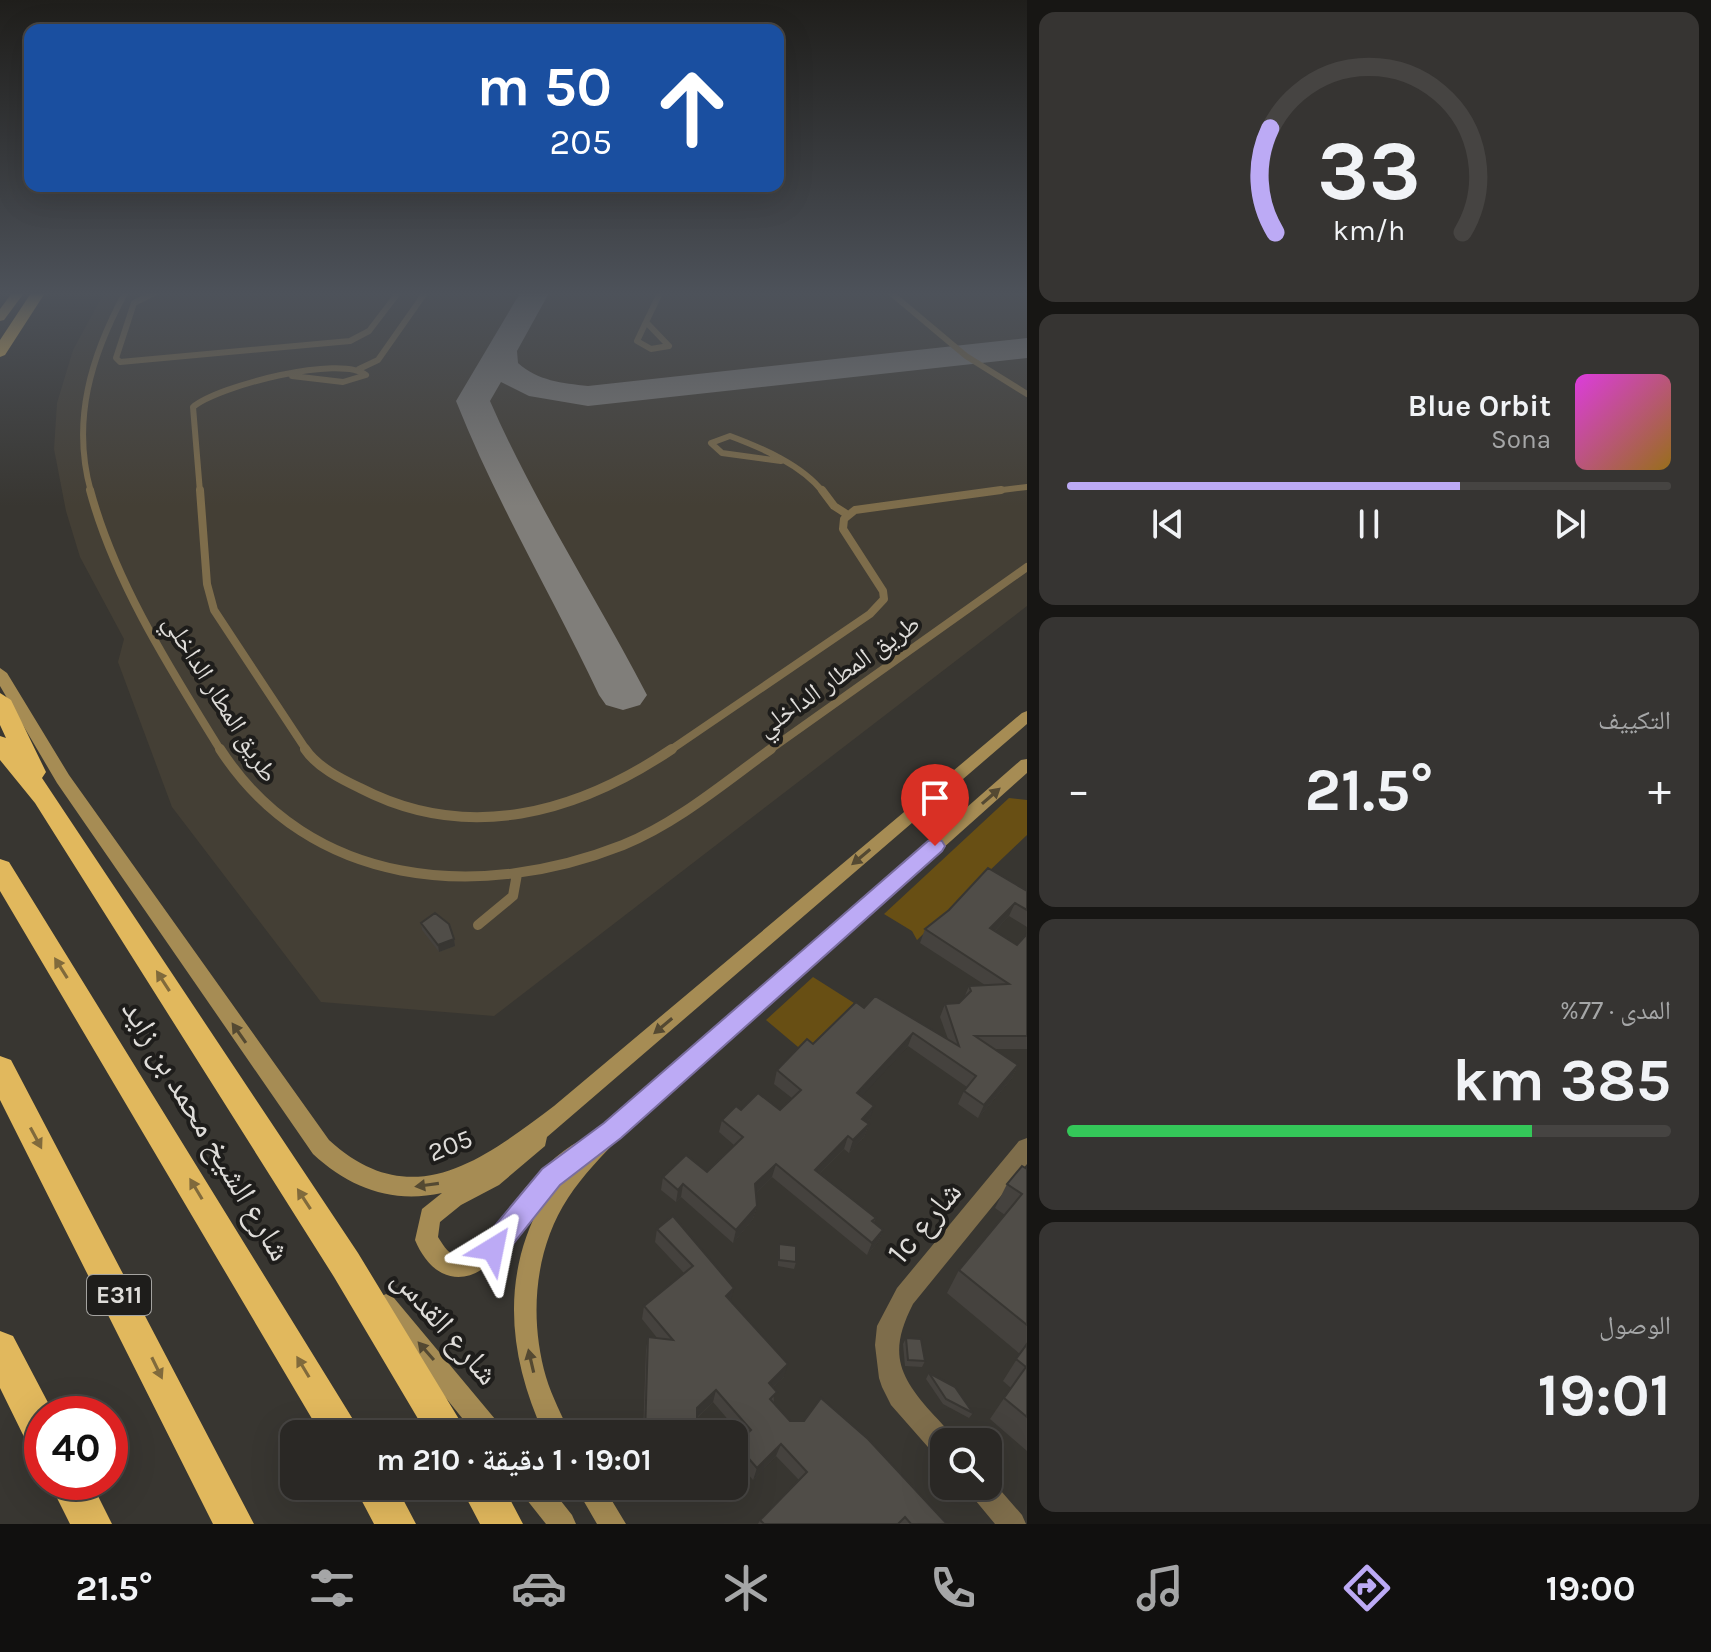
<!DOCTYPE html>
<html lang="ar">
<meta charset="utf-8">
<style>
body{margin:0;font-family:Karla,"Noto Naskh Arabic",sans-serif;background:#363432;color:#f1f3f6;direction:rtl;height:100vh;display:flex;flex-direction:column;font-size:30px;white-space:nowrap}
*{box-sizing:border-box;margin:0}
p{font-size:26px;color:#a5a6a7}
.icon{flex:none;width:44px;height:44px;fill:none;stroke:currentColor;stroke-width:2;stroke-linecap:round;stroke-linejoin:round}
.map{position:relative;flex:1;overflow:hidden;direction:ltr}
.panel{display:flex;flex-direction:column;gap:12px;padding:12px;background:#171614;width:684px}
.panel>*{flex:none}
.top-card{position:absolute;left:24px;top:24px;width:760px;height:168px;border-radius:16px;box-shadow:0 8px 32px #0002,0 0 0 2px #464442;direction:rtl;background:#1a4fa0;color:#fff;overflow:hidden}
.fabs{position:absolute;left:930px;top:1428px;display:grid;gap:16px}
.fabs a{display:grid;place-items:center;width:72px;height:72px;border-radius:16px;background:#2a2825;box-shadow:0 8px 32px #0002,0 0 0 2px #464442;font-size:40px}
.speed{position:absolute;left:24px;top:1396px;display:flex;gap:16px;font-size:40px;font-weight:700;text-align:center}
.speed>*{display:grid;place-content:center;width:104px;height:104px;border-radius:50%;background:#2a2825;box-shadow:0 8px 32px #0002,0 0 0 2px #464442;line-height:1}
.speed .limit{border:12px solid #d22;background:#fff;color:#111}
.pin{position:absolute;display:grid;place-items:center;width:68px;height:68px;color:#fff;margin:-82px -34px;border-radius:50% 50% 50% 0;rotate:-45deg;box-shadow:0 0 8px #0007}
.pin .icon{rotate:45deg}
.me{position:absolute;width:88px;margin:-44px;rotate:35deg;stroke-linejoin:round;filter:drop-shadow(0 0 6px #0008)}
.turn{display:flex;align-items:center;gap:28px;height:168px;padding:0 40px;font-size:36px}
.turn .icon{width:104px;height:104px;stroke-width:2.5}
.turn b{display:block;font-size:56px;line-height:68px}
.big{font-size:60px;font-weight:700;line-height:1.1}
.panel .tile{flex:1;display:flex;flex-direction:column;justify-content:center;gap:12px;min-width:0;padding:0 28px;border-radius:16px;background:#363432}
.panel .dial{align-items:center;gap:0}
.dial svg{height:208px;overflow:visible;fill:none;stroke:#464442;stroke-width:7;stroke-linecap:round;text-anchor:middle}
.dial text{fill:#f1f3f6;stroke:none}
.song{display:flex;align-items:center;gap:24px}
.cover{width:96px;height:96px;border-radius:12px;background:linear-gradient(135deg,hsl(300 70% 55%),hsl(40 70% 35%))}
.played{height:8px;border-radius:4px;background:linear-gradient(90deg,#bcaaf5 65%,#464442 65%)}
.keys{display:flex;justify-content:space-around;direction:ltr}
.heat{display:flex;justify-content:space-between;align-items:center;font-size:44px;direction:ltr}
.charge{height:12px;border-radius:6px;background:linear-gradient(90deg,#34c759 77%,#464442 0)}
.trip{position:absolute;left:280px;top:1420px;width:468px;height:80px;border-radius:16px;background:#2a2825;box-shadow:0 8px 32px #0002,0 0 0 2px #464442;font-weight:700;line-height:80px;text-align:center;direction:rtl}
.menu{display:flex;height:128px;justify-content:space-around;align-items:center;background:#11100f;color:#a5a6a7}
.menu .icon{width:56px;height:56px}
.menu .active{color:#bcaaf5}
.menu b{font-size:36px;color:#f1f3f6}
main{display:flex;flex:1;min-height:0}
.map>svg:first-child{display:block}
.built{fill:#443f35}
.green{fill:#684f14}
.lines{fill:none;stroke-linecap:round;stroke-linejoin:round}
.taxiway{fill:#807e7a;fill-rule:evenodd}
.lane-far2{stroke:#7e6d4b;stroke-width:6}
.lane-far1{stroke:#7e6d4b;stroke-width:8}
.lane{stroke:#7e6d4b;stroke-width:10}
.street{fill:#7e6d4b;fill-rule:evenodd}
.secondary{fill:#a68c54;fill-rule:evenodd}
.primary{fill:#c5a359;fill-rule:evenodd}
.highway{fill:#e1b85d;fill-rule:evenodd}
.wall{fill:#45423e}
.shaded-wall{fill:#383632}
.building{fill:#504d48;stroke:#383632;stroke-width:2}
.oneway{fill:#544932}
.oneway2{fill:#806a3c}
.route{fill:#bcaaf5;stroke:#7a6e9f;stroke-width:2}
.labels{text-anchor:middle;stroke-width:8;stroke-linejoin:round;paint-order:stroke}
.shield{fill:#1e1d1b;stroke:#a4a3a0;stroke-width:2}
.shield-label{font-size:24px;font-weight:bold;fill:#dedcd9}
.street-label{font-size:26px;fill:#dedcd9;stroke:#1e1d1b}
.near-street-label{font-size:32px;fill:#dedcd9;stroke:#1e1d1b}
</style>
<main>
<section class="panel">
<div class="tile dial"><svg viewBox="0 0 100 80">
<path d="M14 69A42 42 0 1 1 86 69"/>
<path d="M14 69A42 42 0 0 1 12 29" stroke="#bcaaf5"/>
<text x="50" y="56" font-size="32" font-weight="700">33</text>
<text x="50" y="72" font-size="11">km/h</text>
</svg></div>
<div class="tile">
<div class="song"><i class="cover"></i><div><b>Blue Orbit</b><p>Sona</p></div></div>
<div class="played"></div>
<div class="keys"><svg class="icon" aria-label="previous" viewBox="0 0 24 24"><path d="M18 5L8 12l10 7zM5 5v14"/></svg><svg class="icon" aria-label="pause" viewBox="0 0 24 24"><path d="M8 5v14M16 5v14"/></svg><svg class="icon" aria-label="next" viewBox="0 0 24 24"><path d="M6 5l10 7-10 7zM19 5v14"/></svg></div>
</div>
<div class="tile"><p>التكييف</p>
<div class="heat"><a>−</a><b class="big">21.5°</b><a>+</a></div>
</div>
<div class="tile"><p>المدى · 77%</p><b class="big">385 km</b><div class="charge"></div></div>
<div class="tile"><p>الوصول</p><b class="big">19:01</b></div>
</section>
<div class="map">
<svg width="1027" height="1524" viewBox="0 0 1027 1524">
<rect width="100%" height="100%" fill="#383631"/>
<path class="built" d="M104,293h923v313l-533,410 -173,-14 -149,-195 -54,-145 6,-23 -44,-82 -14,-46 -12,-62 3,-46 16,-53z"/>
<path class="green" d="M1009,798l18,2v35l-110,105 -5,-9 -28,-17z
M813,977l41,26 -50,49 -38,-32z"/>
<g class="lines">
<path class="taxiway" d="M520,293h29l-32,58 1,12c20,18 44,20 70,23l439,-48v20l-439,48 -59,-10 -28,-14 -11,19c44,101 106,196 157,294l-7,10 -17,5 -17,-5 -7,-10c-46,-98 -103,-193 -143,-294z"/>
<path class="lane-far2" d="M154,293l-20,10 -18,55 4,4 230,-21 19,-10 29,-38
M891,293l75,63 61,38
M646,322l23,24 -18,3 -14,-8z
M646,322l14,-29
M359,369l19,-9 47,-67
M781,461l-59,-8 -11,-10 19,-7c32,12 72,29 93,56
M91,492c-20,-71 0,-136 34,-199
M200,492l-7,-85c25,-21 148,-53 173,-32l-23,7 -51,-6
M986,492l41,-5"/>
<path class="lane-far1" d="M90,490c25,93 81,180 131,261
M200,490l7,94 7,26 93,141
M822,490l12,16 14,9
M669,751l201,-137 14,-15 -1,-8 -40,-62 1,-10 11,-9 146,-20
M768,751l259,-184"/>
<path class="lane" d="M220,749c90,139 259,153 403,96 54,-22 101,-62 148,-96
M305,749c12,18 36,30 55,39 108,56 217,25 312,-39
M478,925l35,-29 4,-22"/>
<path class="street" d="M1027,1138v26l-114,140c-24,47 -16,70 18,108 9,10 19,19 24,30h-11v17l-9,-4 -44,-50 -9,-18 -3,-9 -4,-33 2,-19 20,-38 122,-147z
M988,1476l34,39 4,9h-31l-24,-29 -4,-9h21z"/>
<path class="secondary" d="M0,668l7,5 62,102 260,365c82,75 152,21 225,-34l468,-393 5,-2v13l-480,413 -2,9 -46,39 -38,20 -21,17 -2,15c4,6 9,16 17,18 22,4 58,-53 71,-68 16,-17 36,-39 58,-48l5,2 17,-18 415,-363 6,-1v14l-407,364c-18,19 -37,38 -52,61 -34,52 -39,120 -22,179 6,20 16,38 24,57h-26c-35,-76 -44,-156 -2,-232 -23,26 -58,92 -100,71 -13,-7 -21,-19 -27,-33l7,-31 20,-16c-50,11 -92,-5 -129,-39l-256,-371 -57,-97z
M386,1294l8,4 106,127 4,9h-29l-97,-120 -4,-8 4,-8z
M519,1486h30l23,29 4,9h-30l-23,-29z
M575,1486h28l23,38h-29z"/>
<path class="primary" d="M12,293h12l-20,27 -4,1v-12z"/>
<path class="highway" d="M31,293h14l-40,62 -5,2v-17z
M0,693l11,7 35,72 -4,6 316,475 110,181h-41l-93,-157 -299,-474 -35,-43v-24l6,2 -6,-13z
M0,859l9,3 353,572h-41l-321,-543z
M0,1056l11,4 243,464h-41l-213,-424z
M0,1331l13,5 41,78h-12v36l-14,-5 -28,-57z
M49,1482h42l21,42h-42z
M354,1486h42l20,38h-42z
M460,1486h43l20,38h-43z"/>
</g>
<path class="wall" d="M1027,891v36l-18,-11 -14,15 22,14 10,-11v115h-33l24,16 -6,13 -34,40 -20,-14 6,-13 3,-4 -59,-41 -47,50 9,23 -3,3 2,2 -5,13 -15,16 -5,-4 -24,24 56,45 -2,4 9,8 -5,12 -11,13 -95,-78 -16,16 1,13 -4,13 -20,24 -52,-46 -5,5 -15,-12 2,-13 44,-5 27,-27 -15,-13 3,-12 19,-10h39l12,-12 -18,-14 3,-14 87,-62 84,31 -8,-22 5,-13 14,-1 5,-5 5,-12 16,-1 -65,-42 5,-14z
M421,923l33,16 1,7 -16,6 -17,-22z
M1027,1169v282l-37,-32 21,-31 -8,-7 17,-27 -73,-61 12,-23 46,-55 -10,-7 12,-24z
M657,1229l74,73 53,75 -11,10 1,16 16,18 157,103h-189l2,-4 39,-40 -23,-24 -23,24 -19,-22v-8l2,-6 7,-7 -30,-35 -16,16v16h-54l3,-84 2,-13 10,2 -16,-20 2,-13 40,-33 -29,-31z
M779,1244l17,18 -2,7 -16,-3v-15z
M906,1338l19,23 -3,6 -17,-1 -2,-22z
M929,1373l44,40 -4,5 -26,-14 -17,-25z
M663,1486h32l-1,4z"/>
<path class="shaded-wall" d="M1015,903l-6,13 -24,25 5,-13z
M454,939l1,7 -16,6 -1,-7z
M913,1033l-5,13 -55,60 4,-13z
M1018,1065l-6,13 -34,40 6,-13z
M874,1106l-4,13 -12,13 4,-13z
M869,1124l-5,13 -15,16 4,-13z
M848,1136l-4,13 -33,33 4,-12z
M776,1164l-4,13 -20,20 3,-13z
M683,1184l-2,13 -5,5 2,-12z
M757,1206l-4,13 -20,24 3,-13z
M883,1230l-5,12 -11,13 5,-12z
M734,1288l-3,13 -5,-5z
M788,1364l-4,13 -20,18 5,-12z
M716,1390l-3,12 -19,18 3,-12z
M781,1444l-5,12 -23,24 4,-12z"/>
<path class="building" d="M988,868l39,23v19l-12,-7 -25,25 27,17 10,-11v102h-52l43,29 -34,40 -20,-14 12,-15 -63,-43 -56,60 17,13 -12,13 7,5 -16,16 -5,-4 -33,34 61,48 -4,3 11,9 -11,13 -96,-79 -21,20 2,22 -21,24 -53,-46 -5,6 -15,-13 23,-22 21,17 36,-35 -21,-17 14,-14 5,4 17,-17 22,17 21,-20 -24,-20 30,-31 6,5 43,-42 8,6 11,-12 84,50 -14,-42 14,-1 12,-12 -2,-5 40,-2 -84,-55 24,-19z
M435,913l14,11 5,15 -16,6 -17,-22z
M1022,1166l5,3v156l-68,-55 63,-76 -15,-10z
M673,1216l61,72 -8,8 62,68 -19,19 8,9 -7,7 20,22h14l17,-23 47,41 79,85h-36l-6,-7 -7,7h-134l-4,-4 47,-48 -26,-28 -24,24 -21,-24 15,-14 -35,-40 -19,18v26h-52l3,-97 25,3 -29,-34 49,-40 -36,-37z
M779,1244l17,2v16l-17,-2z
M906,1338l15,1 4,22 -17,-1z
M1027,1344v73l-23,-19 22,-31 -10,-8z
M929,1373l26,14 18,26 -27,-14z"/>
<defs><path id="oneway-solid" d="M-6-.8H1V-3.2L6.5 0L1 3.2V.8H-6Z" transform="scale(2)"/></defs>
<g class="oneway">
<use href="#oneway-solid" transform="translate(991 796) rotate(-41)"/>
<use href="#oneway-solid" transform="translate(861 857) rotate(140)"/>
<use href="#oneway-solid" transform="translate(663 1026) rotate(140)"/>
<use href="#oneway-solid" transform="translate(239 1033) rotate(-125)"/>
<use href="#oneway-solid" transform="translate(427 1185) rotate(172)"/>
<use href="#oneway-solid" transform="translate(426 1351) rotate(-131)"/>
<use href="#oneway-solid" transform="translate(531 1361) rotate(-103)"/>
</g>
<g class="oneway2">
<use href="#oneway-solid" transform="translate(61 968) rotate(-122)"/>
<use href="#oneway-solid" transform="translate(163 981) rotate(-123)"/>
<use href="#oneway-solid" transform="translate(36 1138) rotate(62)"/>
<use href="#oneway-solid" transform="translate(196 1189) rotate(-121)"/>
<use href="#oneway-solid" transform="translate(304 1199) rotate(-123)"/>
<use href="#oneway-solid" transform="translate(303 1367) rotate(-121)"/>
<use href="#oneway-solid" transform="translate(157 1368) rotate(64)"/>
</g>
<linearGradient id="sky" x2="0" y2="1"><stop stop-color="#1f1e1b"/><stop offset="0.58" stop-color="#4d525a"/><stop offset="1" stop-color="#4d525a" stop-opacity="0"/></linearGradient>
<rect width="1027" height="506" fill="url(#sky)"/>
<path class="route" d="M935,839l7,2 3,5 -3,5 -321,287 -61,47 -58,73 -9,3 -10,-3 -3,-9 3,-9 59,-71 62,-46 324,-282z"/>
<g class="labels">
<rect class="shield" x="87" y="1275" width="64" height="40" rx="6"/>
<g class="shield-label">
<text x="119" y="1303">E311</text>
</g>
<g class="street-label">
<text transform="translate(838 675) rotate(-35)" y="9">طريق المطار الداخلي</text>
<text transform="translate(221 698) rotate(58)" y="9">طريق المطار الداخلي</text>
<text transform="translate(450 1145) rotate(-22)" y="9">205</text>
</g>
<g class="near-street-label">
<text transform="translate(207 1130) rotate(59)" y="11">شارع الشيخ محمد بن زايد</text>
<text transform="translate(924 1222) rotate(-50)" y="11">1c شارع</text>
<text transform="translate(446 1326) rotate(49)" y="11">شارع القدس</text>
</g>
</g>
</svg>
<div class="fabs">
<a><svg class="icon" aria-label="search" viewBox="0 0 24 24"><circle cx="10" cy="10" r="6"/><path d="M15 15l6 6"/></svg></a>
</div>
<div class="speed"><div class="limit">40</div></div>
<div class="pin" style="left:935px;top:846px;background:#d93025"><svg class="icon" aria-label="arrive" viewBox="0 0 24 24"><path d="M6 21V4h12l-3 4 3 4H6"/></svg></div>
<svg class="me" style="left:493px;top:1249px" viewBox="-20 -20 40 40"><path d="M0-17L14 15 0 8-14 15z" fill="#bcaaf5" stroke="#fff" stroke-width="4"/></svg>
<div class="trip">19:01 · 1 دقيقة · 210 m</div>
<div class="top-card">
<div class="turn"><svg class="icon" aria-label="ahead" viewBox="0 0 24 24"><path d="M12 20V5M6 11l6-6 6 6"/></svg><div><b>50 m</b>205</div></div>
</div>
</div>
</main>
<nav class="menu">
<b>19:00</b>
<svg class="icon active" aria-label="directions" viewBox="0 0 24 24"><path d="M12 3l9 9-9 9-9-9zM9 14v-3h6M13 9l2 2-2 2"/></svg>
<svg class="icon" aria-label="music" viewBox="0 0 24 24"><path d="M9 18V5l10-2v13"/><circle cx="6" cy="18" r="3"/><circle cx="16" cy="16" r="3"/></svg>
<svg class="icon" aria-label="phone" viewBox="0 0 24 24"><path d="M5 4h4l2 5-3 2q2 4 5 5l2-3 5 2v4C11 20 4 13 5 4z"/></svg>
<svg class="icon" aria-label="climate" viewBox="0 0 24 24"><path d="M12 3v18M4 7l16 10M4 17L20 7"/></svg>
<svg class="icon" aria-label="car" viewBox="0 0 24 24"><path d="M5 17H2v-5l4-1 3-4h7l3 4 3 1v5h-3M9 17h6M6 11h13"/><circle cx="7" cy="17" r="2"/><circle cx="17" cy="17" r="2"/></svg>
<svg class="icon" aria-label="filters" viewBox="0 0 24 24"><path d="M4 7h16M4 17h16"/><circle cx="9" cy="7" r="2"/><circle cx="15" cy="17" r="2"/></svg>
<b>21.5°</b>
</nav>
